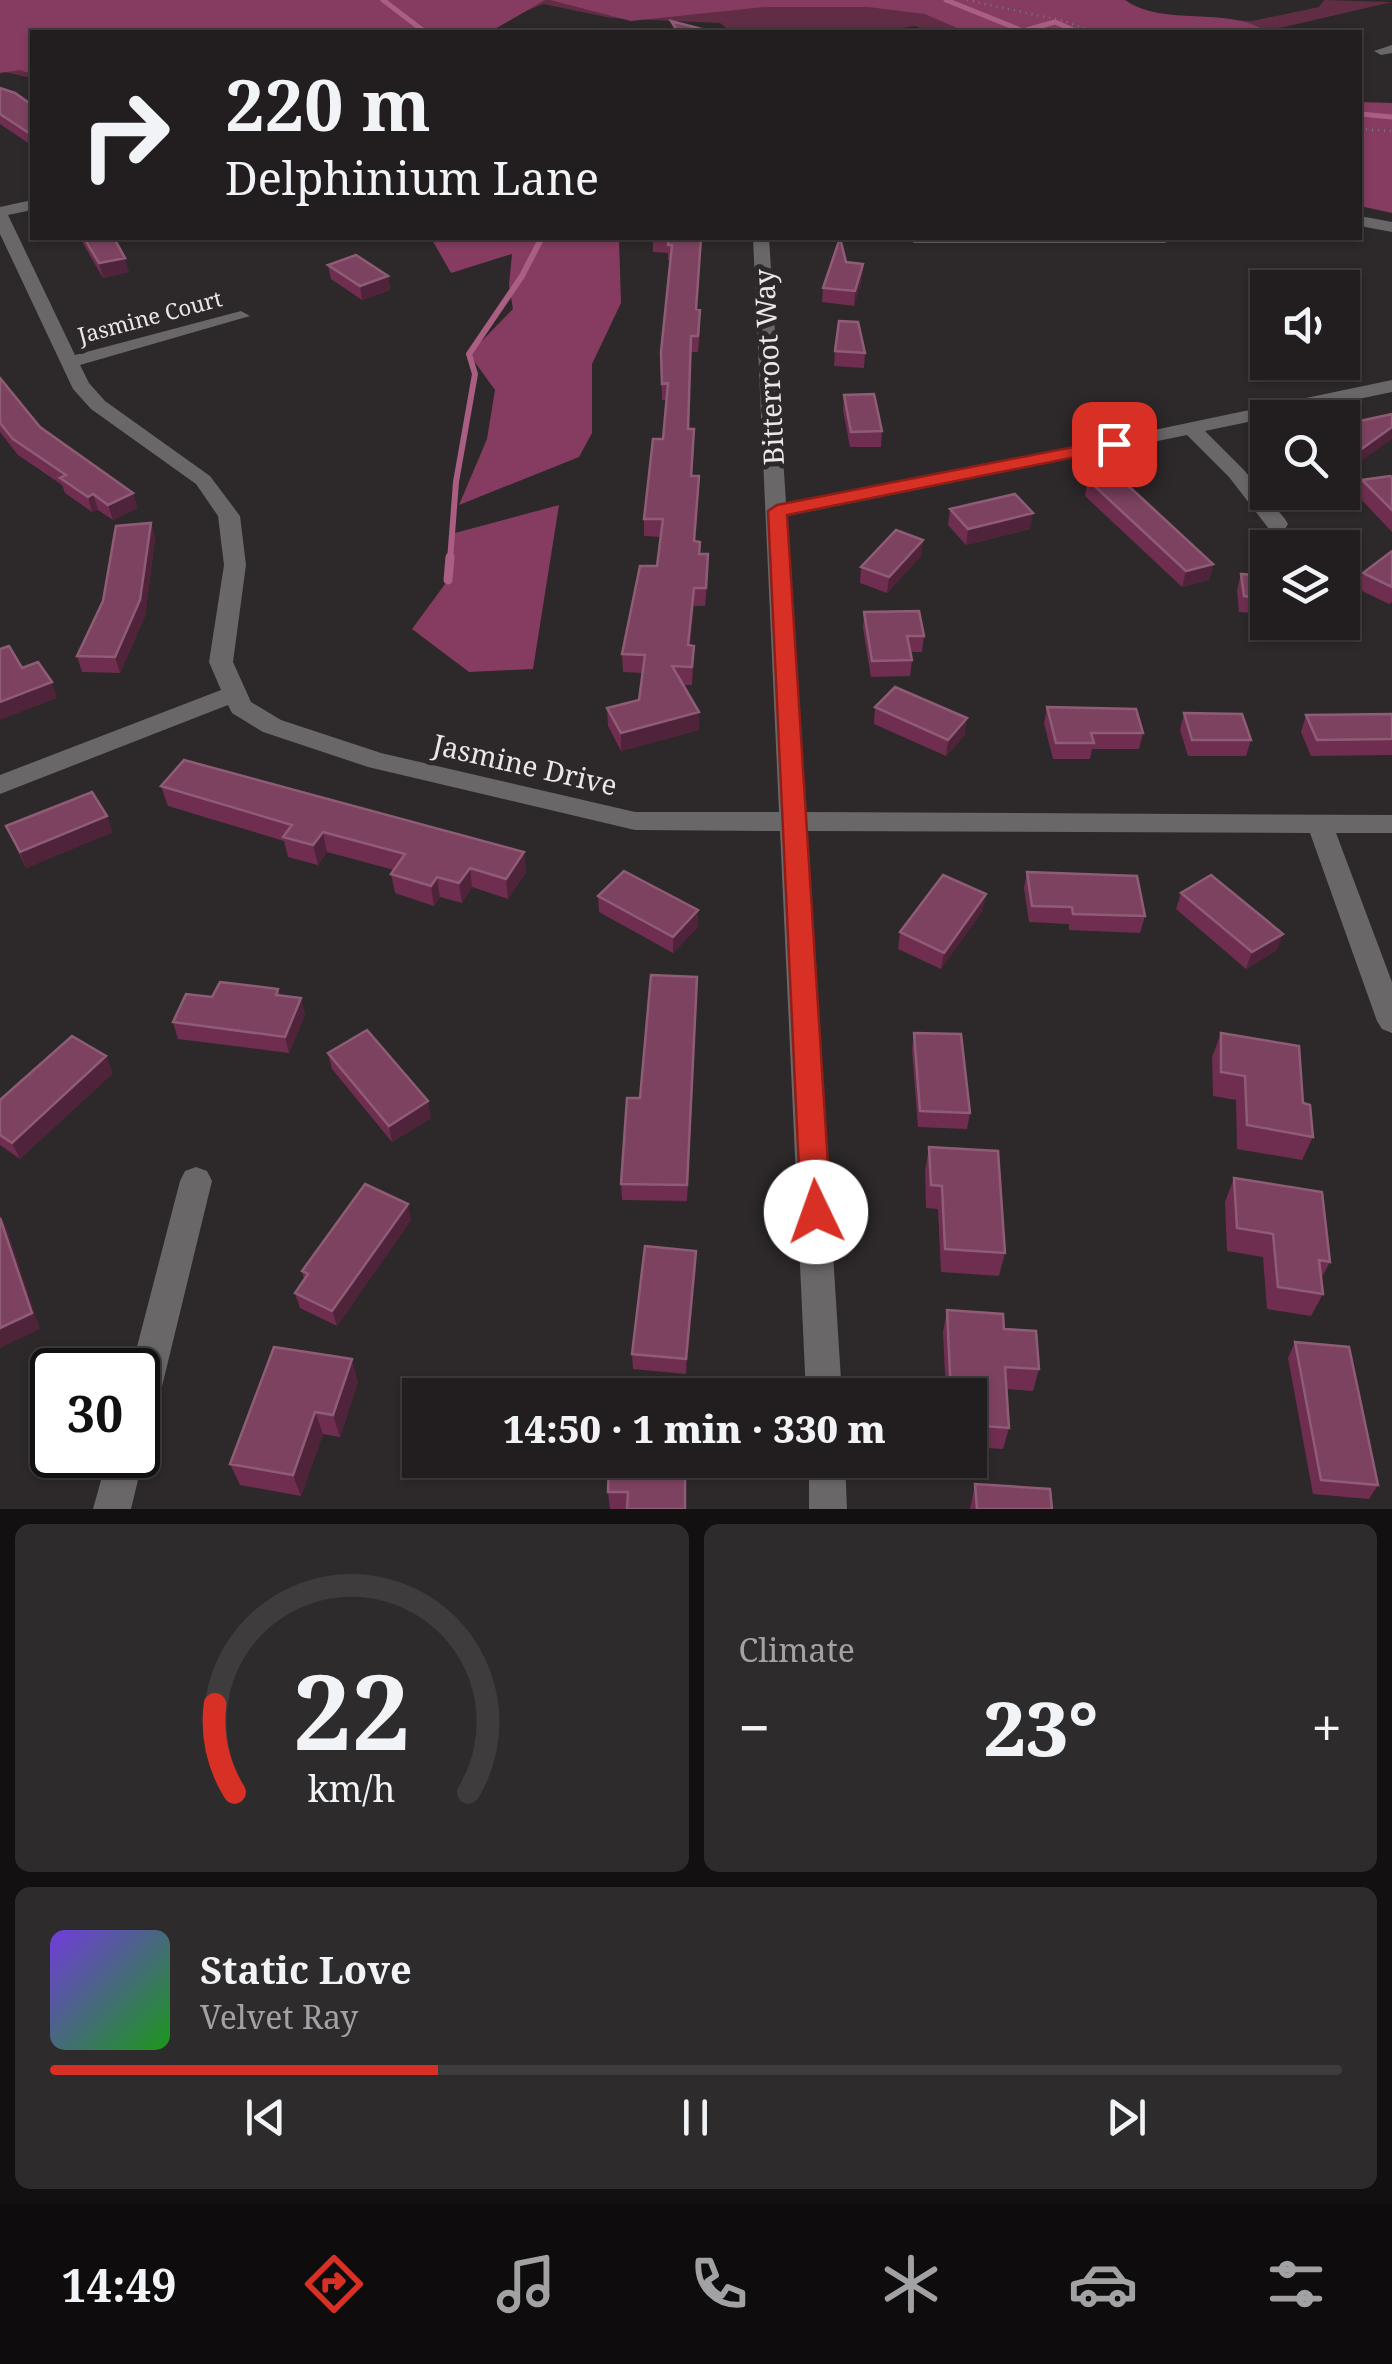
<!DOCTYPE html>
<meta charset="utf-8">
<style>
body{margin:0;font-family:"Noto Serif",serif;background:#2e2b2d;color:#f1f3f6;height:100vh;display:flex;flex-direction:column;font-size:38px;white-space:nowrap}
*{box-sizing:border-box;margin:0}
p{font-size:32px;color:#a2a2a5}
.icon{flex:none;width:55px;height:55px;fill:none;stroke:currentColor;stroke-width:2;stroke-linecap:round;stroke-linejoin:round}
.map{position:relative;height:1509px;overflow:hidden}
.drawer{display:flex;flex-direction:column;gap:15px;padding:15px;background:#131012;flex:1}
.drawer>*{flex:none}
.top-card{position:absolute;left:30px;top:30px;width:1332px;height:210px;border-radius:0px;box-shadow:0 2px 8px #0004,0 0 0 2px #3f3c3e;background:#221e20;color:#f1f3f6;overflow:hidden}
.buttons{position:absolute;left:1250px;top:270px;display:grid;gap:20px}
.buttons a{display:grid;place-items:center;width:110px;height:110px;border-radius:0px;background:#221e20;box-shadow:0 2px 8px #0004,0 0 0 2px #3f3c3e;font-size:50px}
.speed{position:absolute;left:30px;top:1348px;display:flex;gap:20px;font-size:50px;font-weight:700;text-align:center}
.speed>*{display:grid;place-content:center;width:130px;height:130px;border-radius:50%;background:#221e20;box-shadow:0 2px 8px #0004,0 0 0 2px #3f3c3e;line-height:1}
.speed .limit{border:5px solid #111;border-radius:15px;background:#fff;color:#111}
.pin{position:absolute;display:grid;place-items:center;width:85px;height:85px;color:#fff;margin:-42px;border-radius:20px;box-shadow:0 5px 15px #0006}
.me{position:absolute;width:110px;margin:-55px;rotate:357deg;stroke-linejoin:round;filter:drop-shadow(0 0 8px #0008)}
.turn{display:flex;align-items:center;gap:35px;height:210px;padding:0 30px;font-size:45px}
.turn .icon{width:130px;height:130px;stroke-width:2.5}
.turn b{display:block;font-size:70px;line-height:85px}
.big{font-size:75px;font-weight:800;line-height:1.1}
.drawer .card{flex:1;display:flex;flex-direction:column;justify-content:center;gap:15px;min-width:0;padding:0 35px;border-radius:15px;background:#2e2b2d}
.drawer .dial{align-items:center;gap:0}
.dial svg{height:260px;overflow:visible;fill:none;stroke:#3f3c3e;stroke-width:7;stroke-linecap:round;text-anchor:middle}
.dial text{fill:#f1f3f6;stroke:none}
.song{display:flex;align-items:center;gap:30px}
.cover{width:120px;height:120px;border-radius:15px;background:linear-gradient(135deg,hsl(260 70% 55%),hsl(120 70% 35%))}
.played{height:10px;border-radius:5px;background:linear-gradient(90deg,#d93025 30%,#3f3c3e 30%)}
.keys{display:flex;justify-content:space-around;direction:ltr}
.heat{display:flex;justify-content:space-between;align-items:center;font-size:55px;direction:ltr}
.drawer .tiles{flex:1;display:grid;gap:15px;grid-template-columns:1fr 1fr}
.card:last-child{grid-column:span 2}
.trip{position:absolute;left:402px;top:1378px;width:585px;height:100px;border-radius:0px;background:#221e20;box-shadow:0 2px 8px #0004,0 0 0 2px #3f3c3e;font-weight:800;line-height:100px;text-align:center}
.menu{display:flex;height:160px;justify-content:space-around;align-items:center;background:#0e0c0d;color:#a2a2a5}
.menu .icon{width:70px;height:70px}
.menu .current{color:#d93025}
.menu b{font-size:45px;color:#f1f3f6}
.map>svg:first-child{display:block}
.green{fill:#602d45}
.forest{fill:#853c60}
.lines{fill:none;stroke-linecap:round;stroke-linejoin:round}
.stream-far2{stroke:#aa5e81;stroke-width:5}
.stream-far1{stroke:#aa5e81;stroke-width:6}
.stream{stroke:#aa5e81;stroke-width:9}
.path{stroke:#7a7677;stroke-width:2.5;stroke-dasharray:1 5;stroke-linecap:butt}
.minor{fill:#6a6768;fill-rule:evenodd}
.wall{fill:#6f2e4f}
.shaded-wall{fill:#4f233a}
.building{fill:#7d4260;stroke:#8e5c75;stroke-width:2.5}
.route{fill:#d93025;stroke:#8d1f18;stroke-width:2.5}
.labels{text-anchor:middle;stroke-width:10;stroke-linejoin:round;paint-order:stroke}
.far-street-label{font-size:22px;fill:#ebe7e8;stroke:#2d282a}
.street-label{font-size:28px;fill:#ebe7e8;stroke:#2d282a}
</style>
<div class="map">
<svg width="1392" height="1509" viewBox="0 0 1392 1509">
<rect width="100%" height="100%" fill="#2d282a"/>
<path class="green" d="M0,0h1126l27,17 99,4 67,-14 5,-7 68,2 -129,30h-331l-17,-6 -38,6h-146l-11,-9 -109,-5 -68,-14 -51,22 -460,6v46l-32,-7z"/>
<path class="forest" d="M0,0h545l-55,32h-458v42l-12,-4 -20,3z
M550,0h574c43,28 100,5 142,31l-300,1 -41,-18 -57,-7h-103l-134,14z
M1360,102l32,1v110l-32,-7z
M431,238h188l2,65 -29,61v69l-13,24 -120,48 28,-66 8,-49 -26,-36 44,-45 -4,-24 3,-31 -61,19z
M559,505l-26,164 -64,3 -57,-43 36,-49 3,-46z"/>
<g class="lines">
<path class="stream-far2" d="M383,0l42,32
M946,0l77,31 32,-9 23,10
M1360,114l32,3
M539,244l3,-6"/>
<path class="stream-far1" d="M450,560l6,-78 19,-108 -6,-20 53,-78 18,-35"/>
<path class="stream" d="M448,580l2,-23"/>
<path class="path" d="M967,0l97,21 29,11
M1360,129l32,2"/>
<path class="minor" d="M1392,45v8l-11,2 -7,-4z
M32,200v10l-24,5 67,140 166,-44 9,5 -170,49 9,18 16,18 105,75 30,40 6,49 -13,97 18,40 30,18 100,33 254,59h144l-26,-574h16l17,265 96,-16 510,-107v12l-187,39 38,38 42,50 3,5 -3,5h-16l-40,-52 -42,-42 -400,81 18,296 587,3v18h-56l56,149v51l-10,-4 -5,-8 -67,-188 -504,-2 36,564h-36l-26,-564 -145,-1 -267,-63 -105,-35 -31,-19 -4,-8 -228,89v-19l221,-85 -12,-28 15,-97 -6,-49 -22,-32 -105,-75 -18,-20 -73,-155v-27z
M1360,216l32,6v10l-32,-6z
M906,238h267l-8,5h-251z
M196,1167l11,4 5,10 -56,230 -5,12 -13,5v-58h-7l49,-189 5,-10z
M138,1442l6,13 -13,54h-38l15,-54h30z
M809,1460h36l2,49h-38z"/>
</g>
<path class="wall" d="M0,88l32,17v44l-1,-4 -31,-21z
M80,238h34l15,34 -26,6z
M653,238h48l-4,72 3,16 -2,26h-7l-2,77 5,17 -2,30h7l-4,65 5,13h8v18l-3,34h-11l-4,39 4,1 -2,39h-9l16,45 -78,21 -13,-25 -1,-18 32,-8 3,-27 -19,-1 -1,-18 35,-88 4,-29 -17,-1v-17l19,-80 3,-39h-4l-1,-48 9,-92h-2v-7l-15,-1z
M846,262l17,2 -1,14 -8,28 -32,-4 1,-14z
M328,265l60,11 2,14 -28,10 -31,-21z
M835,351l30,2 -1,15 -30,-2z
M0,378l40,49 93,66 4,15 -24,12 -15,-10 -6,2 -27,-19 -3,-8 -44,-30 -18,-23z
M844,395l38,36 -1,16h-31l-7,-37z
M1392,477v55l-35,-37 5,-15z
M1088,480l125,84 -4,16 -27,7 -97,-91z
M950,509l80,20 -64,16 -18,-20z
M151,523l4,16 -10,77 -25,57 -38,-1 -5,-16z
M923,540l-2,16 -34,37 -27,-10 1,-16z
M1392,551v51l-3,2 -31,-15 5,-16z
M1241,574l27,2v38l-29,-2 -2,-22z
M864,612l60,24 -2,16h-12l2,8 -2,16 -39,1 -8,-49z
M875,707l90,28 -19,21 -72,-32z
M1047,707l96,26 -4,16h-47l-2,10h-37l-9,-36z
M1184,713l67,27 -5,16h-58l-8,-26z
M1392,714v41l-81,1 -10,-24 5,-17z
M161,786l363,66 2,20 -18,27 -36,-12 -10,16 -22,-6 -6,9 -39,-13 -4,-19 3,-4 -67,-18 -9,13 -30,-8 -4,-16 -116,-35z
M6,826l107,6 -87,36z
M1027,872l118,44 -5,17 -71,-3v-6l-40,-2 -5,-34z
M1181,893l96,57 -31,19 -70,-60z
M598,896l100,14v17l-25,26 -74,-41z
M983,910l-42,59 -43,-20 2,-17z
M278,989l2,6 25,19 -16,39 -111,-14 -5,-17 39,-25z
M697,993l-10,208 -65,-1 -1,-16 19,-86z
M914,1033l56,80 -3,16 -49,-2 -6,-78z
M1221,1033l82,70 10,34 -11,23 -65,-11 -1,-49 -23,-4 -1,-39z
M328,1053l103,65 -39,24 -60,-73z
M113,1073l-93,86 -20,-14v-45z
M929,1147l76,106 -6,23 -58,-4 -3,-63 -12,-1 -1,-37z
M1234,1178l96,84 -9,17 2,15 -12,22 -44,-7 -4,-52 -36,-6 -2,-49z
M411,1220l-74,106 -37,-18 -5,-15 9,-14 -2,-8z
M696,1266l-10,108 -53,-5 -1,-15z
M947,1310l57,19 35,40 -6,22 -26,-2 2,39 -6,21 -33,-2v-52h-24l-3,-63z
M1295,1342l83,143 -9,14 -56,-5 -25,-136z
M358,1382l-18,55 -17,-3 -22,62 -61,-11 -10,-21z
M609,1460l76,49h-75l-2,-17z
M975,1484l77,25h-82z"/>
<path class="shaded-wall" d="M125,258l4,14 -26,6 -4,-15z
M863,264l-1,14 -8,28 1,-15z
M388,276l2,14 -28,10 -2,-14z
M1392,427v12l-50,36 1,-12z
M133,493l4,15 -24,12 -5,-15z
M93,494l5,16 -6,2 -4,-15z
M1033,513l-3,16 -64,16 2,-16z
M151,523l4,16 -10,77 -25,57 -5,-16z
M923,540l-2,16 -34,37 2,-16z
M1213,564l-4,16 -27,7 4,-16z
M694,588v18l-6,57v-18z
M52,682l5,16 -57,22v-18z
M699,712v18l-78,21v-18z
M967,718l-2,17 -19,21 2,-16z
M107,816l6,16 -87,36 -6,-16z
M323,832l4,20 -9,13 -5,-20z
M524,852l2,20 -18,27 -2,-20z
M470,868l2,19 -10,16 -3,-20z
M437,877l3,20 -6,9 -3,-20z
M986,894l-3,16 -42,59 3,-16z
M698,910v17l-25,26v-16z
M1283,934l-6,16 -31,19 6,-17z
M301,998l4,16 -16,39 -4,-16z
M106,1056l7,17 -93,86 -8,-16z
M428,1101l3,17 -39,24 -3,-16z
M408,1204l3,16 -74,106 -5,-15z
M0,1215l6,11 34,103 -40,19z
M696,1251v15l-10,108v-15z
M352,1359l6,23 -18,55 -7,-22z
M315,1412l8,22 -22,62 -8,-21z"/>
<path class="building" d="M671,21l31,8 2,3h-26z
M0,88l15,5 17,12v30l-32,-21z
M84,238h30l11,20 -26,5z
M669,238h32l-5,71 4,1 -2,26h-7l-3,93h6l-3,47h8l-5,65 6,1 -1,12h9l-2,34h-12l-6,57 6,1 -2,21 -20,-1 27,46 -78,21 -14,-25 32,-8 6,-45 -23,-1 18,-88h17l6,-47h-19l9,-80h10l5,-56 -6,1 -1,-32 11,-107h-4z
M840,238l6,24 17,2 -8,27 -32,-3z
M356,255l32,21 -28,10 -32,-21z
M839,321l19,1 7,31 -30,-2z
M0,378l40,49 93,66 -25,12 -15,-11 -5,3 -28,-19 6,-3 -53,-36 -13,-16z
M874,394l8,37 -31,1 -7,-37z
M1392,414v13l-50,36v-32l13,-9z
M1390,476l2,1v33l-30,-30z
M1121,479l92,85 -27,7 -98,-91z
M1015,494l18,19 -65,16 -18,-20z
M151,523l-11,77 -25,57 -38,-1 26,-55 13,-75z
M896,530l27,10 -34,37 -28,-10z
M1392,551v36l-29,-14z
M1241,574l27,2v22l-24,-2z
M919,611l5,25h-17l5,24 -40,1 -8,-49z
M9,646l13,22 16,-6 14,20 -52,20v-53z
M895,687l72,31 -19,22 -73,-33z
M1047,707l89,2 7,24h-52l3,10h-38z
M1184,713l58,1 9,26h-59z
M1392,714v25l-75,1 -11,-25z
M184,760l340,92 -18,27 -36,-11 -11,15 -22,-6 -6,9 -40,-12 14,-20 -82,-22 -10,13 -30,-8 9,-12 -131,-39z
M92,792l15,24 -87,36 -14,-26z
M624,871l74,39 -25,27 -75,-41z
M1027,872l110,4 8,40 -72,-2 -1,-7 -40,-1z
M943,875l43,19 -42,59 -44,-21z
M1211,875l72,59 -31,18 -71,-59z
M651,975l46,2 -10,208 -66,-1 6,-86h13z
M220,982l58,7 -2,6 25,3 -16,39 -112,-15 13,-28 26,3z
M367,1030l61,71 -39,25 -61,-73z
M914,1033l47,1 9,79 -50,-2z
M1221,1033l78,13 4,57 7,2 3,32 -66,-12 -2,-49 -24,-4z
M72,1036l34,20 -94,87 -12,-8v-35z
M929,1147l69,4 7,102 -60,-4 -3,-63 -11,-1z
M1234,1178l88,14 8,70 -11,-2 4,34 -45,-7 -5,-53 -36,-6z
M365,1184l43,20 -76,107 -37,-18 13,-19 -6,-3z
M0,1218l32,95 -32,15z
M645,1246l51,5 -10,108 -54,-5z
M947,1310l56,4 1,15 32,2 3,38 -34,-2 4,61 -39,-3v-30h-19z
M1295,1342l54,5 29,138 -57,-5z
M274,1347l78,12 -19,56 -18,-3 -22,63 -63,-11z
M609,1460h76v49h-58l1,-17h-20z
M975,1484l75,5 2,20h-75z"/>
<path class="route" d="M1114,439l6,2v7l-333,67 44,697 -5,9 -10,4 -10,-4 -5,-9 -33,-701 9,-6z"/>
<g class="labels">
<g class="far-street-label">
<text transform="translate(150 317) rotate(-15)" y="8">Jasmine Court</text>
</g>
<g class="street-label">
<text transform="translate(769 367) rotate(-93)" y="10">Bitterroot Way</text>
<text transform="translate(525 765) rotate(13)" y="10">Jasmine Drive</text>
</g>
</g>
</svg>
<div class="buttons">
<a><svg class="icon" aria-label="sound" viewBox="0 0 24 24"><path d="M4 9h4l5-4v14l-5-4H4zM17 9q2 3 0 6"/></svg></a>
<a><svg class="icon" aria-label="search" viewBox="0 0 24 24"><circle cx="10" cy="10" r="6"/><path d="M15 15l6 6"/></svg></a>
<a><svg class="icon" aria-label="layers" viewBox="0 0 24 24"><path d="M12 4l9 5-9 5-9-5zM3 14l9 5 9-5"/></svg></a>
</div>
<div class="speed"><div class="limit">30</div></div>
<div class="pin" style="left:1114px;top:444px;background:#d93025"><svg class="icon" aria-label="arrive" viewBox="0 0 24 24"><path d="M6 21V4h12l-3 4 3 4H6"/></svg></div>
<svg class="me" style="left:816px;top:1212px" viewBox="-20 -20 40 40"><circle r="19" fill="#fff"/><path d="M0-13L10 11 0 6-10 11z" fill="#d93025"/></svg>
<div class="trip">14:50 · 1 min · 330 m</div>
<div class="top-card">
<div class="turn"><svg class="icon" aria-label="right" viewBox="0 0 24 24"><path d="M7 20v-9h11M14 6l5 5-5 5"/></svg><div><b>220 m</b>Delphinium Lane</div></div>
</div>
</div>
<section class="drawer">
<div class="tiles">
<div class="card dial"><svg viewBox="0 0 100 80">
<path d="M14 69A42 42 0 1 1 86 69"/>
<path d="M14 69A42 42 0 0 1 8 42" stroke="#d93025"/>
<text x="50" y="56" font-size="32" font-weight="700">22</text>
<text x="50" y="72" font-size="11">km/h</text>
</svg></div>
<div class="card"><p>Climate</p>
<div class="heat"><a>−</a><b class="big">23°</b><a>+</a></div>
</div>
<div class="card">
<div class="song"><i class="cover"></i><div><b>Static Love</b><p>Velvet Ray</p></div></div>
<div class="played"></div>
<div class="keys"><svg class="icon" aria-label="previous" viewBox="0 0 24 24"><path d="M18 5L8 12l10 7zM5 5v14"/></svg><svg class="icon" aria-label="pause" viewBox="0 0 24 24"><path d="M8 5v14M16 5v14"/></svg><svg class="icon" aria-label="next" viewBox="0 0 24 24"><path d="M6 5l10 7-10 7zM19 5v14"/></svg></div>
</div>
</div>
</section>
<nav class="menu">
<b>14:49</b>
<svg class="icon current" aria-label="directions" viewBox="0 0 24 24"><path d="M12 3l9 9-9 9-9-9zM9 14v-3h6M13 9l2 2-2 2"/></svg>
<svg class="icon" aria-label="music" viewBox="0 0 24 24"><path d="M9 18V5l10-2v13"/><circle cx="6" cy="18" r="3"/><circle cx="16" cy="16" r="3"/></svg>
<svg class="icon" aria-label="phone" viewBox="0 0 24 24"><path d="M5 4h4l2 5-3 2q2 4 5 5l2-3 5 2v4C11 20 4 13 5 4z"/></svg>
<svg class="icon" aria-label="climate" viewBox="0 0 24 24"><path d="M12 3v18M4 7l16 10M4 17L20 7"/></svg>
<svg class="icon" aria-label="car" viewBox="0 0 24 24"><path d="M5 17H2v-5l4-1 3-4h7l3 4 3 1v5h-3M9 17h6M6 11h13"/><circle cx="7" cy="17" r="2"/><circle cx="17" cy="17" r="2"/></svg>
<svg class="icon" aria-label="filters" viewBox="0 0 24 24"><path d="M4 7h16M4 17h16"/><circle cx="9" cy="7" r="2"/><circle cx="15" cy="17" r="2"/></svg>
</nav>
